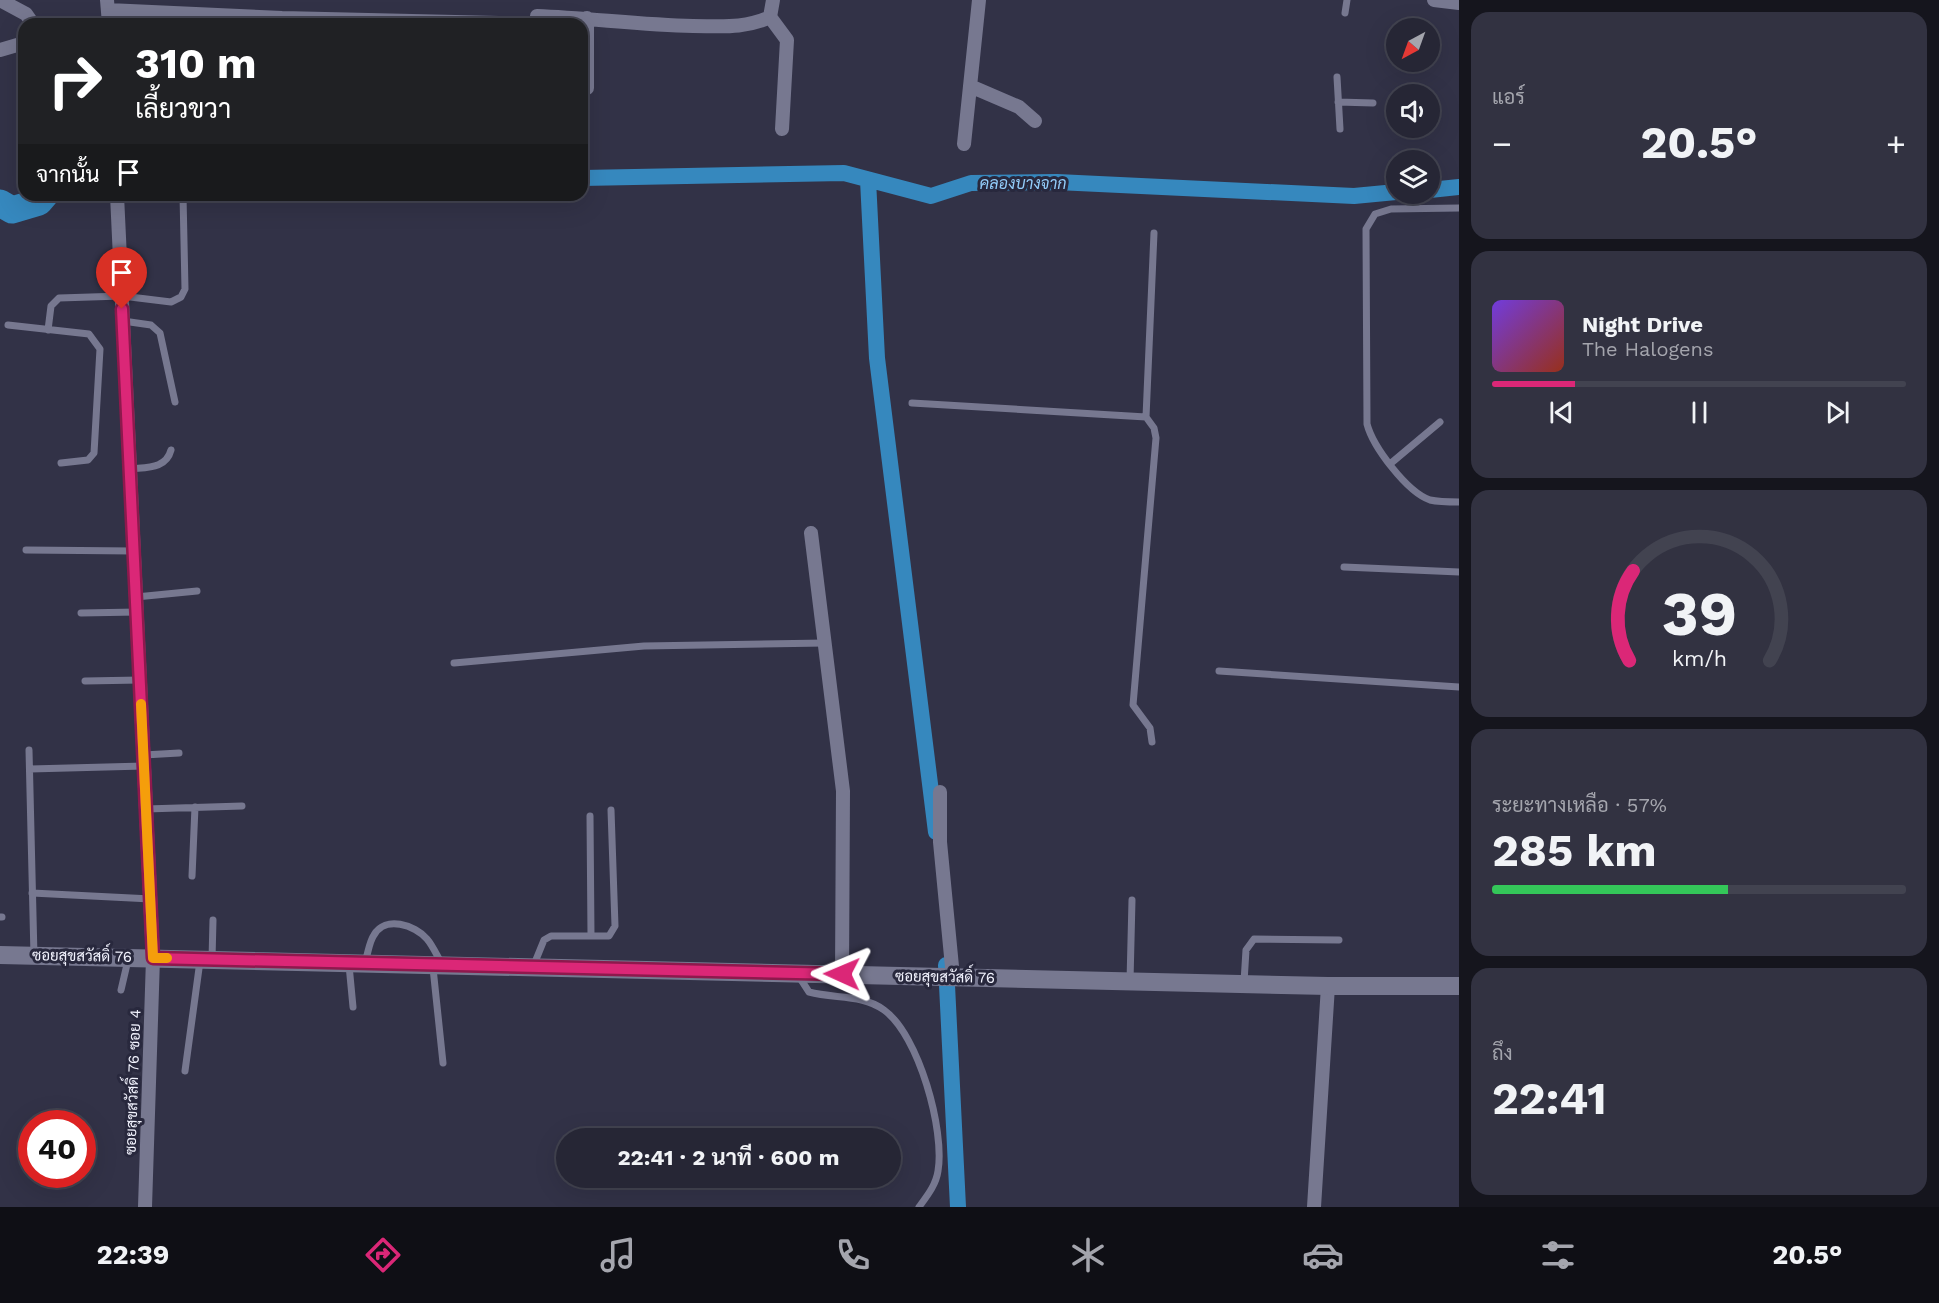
<!DOCTYPE html>
<html lang="th">
<meta charset="utf-8">
<style>
body{margin:0;font-family:"Work Sans",Sarabun,sans-serif;background:#323241;color:#f1f3f6;height:100vh;display:flex;flex-direction:column;font-size:22px;white-space:nowrap}
*{box-sizing:border-box;margin:0}
p{font-size:20px;color:#a4a5ad}
.icon{flex:none;width:33px;height:33px;fill:none;stroke:currentColor;stroke-width:2;stroke-linecap:round;stroke-linejoin:round}
.map{position:relative;flex:1;overflow:hidden}
.panel{display:flex;flex-direction:column;gap:12px;padding:12px;background:#15151d;width:480px}
.panel>*{flex:none}
.top-card{position:absolute;left:18px;top:18px;width:570px;height:183px;border-radius:18px;box-shadow:0 6px 24px #0002,0 0 0 2px #424350;background:#202124;color:#fff;overflow:hidden}
.needle{width:39px;rotate:221deg}
.tools{position:absolute;left:1386px;top:18px;display:grid;gap:12px}
.tools a{display:grid;place-items:center;width:54px;height:54px;border-radius:50%;background:#262635;box-shadow:0 6px 24px #0002,0 0 0 2px #424350;font-size:30px}
.speed{position:absolute;left:18px;top:1110px;display:flex;gap:12px;font-size:30px;font-weight:700;text-align:center}
.speed>*{display:grid;place-content:center;width:78px;height:78px;border-radius:50%;background:#262635;box-shadow:0 6px 24px #0002,0 0 0 2px #424350;line-height:1}
.speed .limit{border:9px solid #d22;background:#fff;color:#111}
.pin{position:absolute;display:grid;place-items:center;width:51px;height:51px;color:#fff;margin:-62px -26px;border-radius:50% 50% 50% 0;rotate:-45deg;box-shadow:0 0 6px #0007}
.pin .icon{rotate:45deg}
.me{position:absolute;width:66px;margin:-33px;rotate:271deg;stroke-linejoin:round;filter:drop-shadow(0 0 4px #0008)}
.turn{display:flex;align-items:center;gap:21px;height:126px;padding:0 18px;font-size:27px}
.turn .icon{width:78px;height:78px;stroke-width:2.5}
.turn b{display:block;font-size:42px;line-height:51px}
.then{display:flex;align-items:center;height:57px;padding:0 18px;background:#0003;gap:12px;font-size:22px}
.big{font-size:45px;font-weight:700;line-height:1.1}
.panel .card{flex:1;display:flex;flex-direction:column;justify-content:center;gap:9px;min-width:0;padding:0 21px;border-radius:18px;background:#323241}
.panel .dial{align-items:center;gap:0}
.dial svg{height:156px;overflow:visible;fill:none;stroke:#424350;stroke-width:7;stroke-linecap:round;text-anchor:middle}
.dial text{fill:#f1f3f6;stroke:none}
.song{display:flex;align-items:center;gap:18px}
.cover{width:72px;height:72px;border-radius:9px;background:linear-gradient(135deg,hsl(260 70% 55%),hsl(10 70% 35%))}
.played{height:6px;border-radius:3px;background:linear-gradient(90deg,#db2777 20%,#424350 20%)}
.keys{display:flex;justify-content:space-around;direction:ltr}
.heat{display:flex;justify-content:space-between;align-items:center;font-size:33px;direction:ltr}
.charge{height:9px;border-radius:4px;background:linear-gradient(90deg,#34c759 57%,#424350 0)}
.trip{position:absolute;left:556px;top:1128px;width:345px;height:60px;border-radius:30px;background:#262635;box-shadow:0 6px 24px #0002,0 0 0 2px #424350;font-weight:700;line-height:60px;text-align:center}
.tab-bar{display:flex;height:96px;justify-content:space-around;align-items:center;background:#0f0f15;color:#a4a5ad}
.tab-bar .icon{width:42px;height:42px}
.tab-bar .selected{color:#db2777}
.tab-bar b{font-size:27px;color:#f1f3f6}
main{display:flex;flex:1;min-height:0}
.map>svg:first-child{display:block}
.lines{fill:none;stroke-linecap:round;stroke-linejoin:round}
.canal{stroke:#3688be;stroke-width:16}
.river{stroke:#3688be;stroke-width:27}
.lane{stroke:#777890;stroke-width:7}
.street{stroke:#777890;stroke-width:14}
.secondary{stroke:#777890;stroke-width:18}
.route-casing{stroke:#8e194d;stroke-width:15}
.route{stroke:#db2777;stroke-width:10}
.slow{stroke:#f59e0b;stroke-width:10}
.labels{text-anchor:middle;stroke-width:6;stroke-linejoin:round;paint-order:stroke}
.street-label{font-size:15px;fill:#f2f3fe;stroke:#28283d}
.water-label{font-size:16px;font-style:italic;fill:#93cdfa;stroke:#28283d}
</style>
<main>
<div class="map">
<svg width="1459" height="1207" viewBox="0 0 1459 1207">
<rect width="100%" height="100%" fill="#323247"/>
<g class="lines">
<path class="canal" d="M582,178l262,-5 87,23 40,-13 86,-1 297,14 42,-4
M868,180l9,178 59,474
M1430,190l29,-3
M946,965l12,242"/>
<path class="river" d="M0,203l12,7 27,-8 6,-7"/>
<path class="lane" d="M1345,13l2,-13
M1337,77l3,52
M1338,102l35,1
M1459,208l-68,1 -16,5 -9,15 1,195c6,23 40,68 63,76 9,2 20,2 29,2
M123,321l28,4 9,8 15,69
M8,325l81,9 11,15 -6,104 -6,7 -27,3
M48,330l3,-24 8,-8 63,-2 49,6 10,-5 4,-8 -2,-94
M912,403l234,14 8,11 2,10 -23,267 17,23 2,14
M1146,417l8,-184
M1390,464l50,-42
M130,469c17,-2 36,0 41,-19
M26,550l108,1
M1344,567l115,5
M136,597l61,-6
M81,613l56,-1
M454,663l190,-17 181,-3
M1219,671l240,16
M85,681l55,-1
M29,750l5,206
M144,755l35,-2
M30,769l114,-3
M146,809l96,-3
M590,816l1,120
M192,876l3,-69
M32,893l119,6
M0,917h2
M212,959l1,-39
M365,962c3,-8 4,-20 9,-27 11,-20 41,-10 53,4 6,7 10,17 15,25
M349,965l4,42
M533,967l11,-27 7,-4h58l6,-10 -4,-116
M433,968l10,95
M798,975l11,17c26,7 53,2 75,18 35,25 61,121 54,161 -2,14 -11,25 -19,36
M1130,981l2,-81
M1244,982l2,-32 8,-11 85,1
M121,990l7,-30
M185,1071l15,-110"/>
<path class="street" d="M0,0l26,14 7,10
M107,0l2,24
M1434,0l25,3
M108,10l174,8 266,6
M537,16c52,2 104,9 156,10 27,0 52,3 77,-9l3,-17
M770,17l17,23 -5,89
M587,18v70
M0,50l24,-7
M970,86l49,21 16,14
M964,144l15,-144
M117,195l36,763 -8,249
M811,533l32,258 -1,183
M940,792v50l13,135
M1314,1207l14,-221"/>
<path class="secondary" d="M0,955l1328,31h131"/>
</g>
<g class="lines">
<g class="route-casing">
<path id="route" d="M122,309l31,649 689,16"/>
</g>
<use href="#route" class="route"/>
<path class="slow" d="M141,704l12,254h14"/>
</g>
<g class="labels">
<g class="street-label">
<text transform="translate(82 956) rotate(1)" y="5">ซอยสุขสวัสดิ์ 76</text>
<text transform="translate(945 977) rotate(1)" y="5">ซอยสุขสวัสดิ์ 76</text>
<text transform="translate(133 1082) rotate(-88)" y="5">ซอยสุขสวัสดิ์ 76 ซอย 4</text>
</g>
<g class="water-label">
<text x="1023" y="189">คลองบางจาก</text>
</g>
</g>
</svg>
<div class="tools">
<a><svg class="needle" viewBox="-14 -14 28 28"><path d="M0-13l5 13h-10z" fill="#e53935"/><path d="M0 13l5-13h-10z" fill="#a4a5ad"/></svg></a>
<a><svg class="icon" aria-label="sound" viewBox="0 0 24 24"><path d="M4 9h4l5-4v14l-5-4H4zM17 9q2 3 0 6"/></svg></a>
<a><svg class="icon" aria-label="layers" viewBox="0 0 24 24"><path d="M12 4l9 5-9 5-9-5zM3 14l9 5 9-5"/></svg></a>
</div>
<div class="speed"><div class="limit">40</div></div>
<div class="pin" style="left:122px;top:309px;background:#d93025"><svg class="icon" aria-label="arrive" viewBox="0 0 24 24"><path d="M6 21V4h12l-3 4 3 4H6"/></svg></div>
<svg class="me" style="left:842px;top:974px" viewBox="-20 -20 40 40"><path d="M0-17L14 15 0 8-14 15z" fill="#db2777" stroke="#fff" stroke-width="4"/></svg>
<div class="trip">22:41 · 2 นาที · 600 m</div>
<div class="top-card">
<div class="turn"><svg class="icon" aria-label="right" viewBox="0 0 24 24"><path d="M7 20v-9h11M14 6l5 5-5 5"/></svg><div><b>310 m</b>เลี้ยวขวา</div></div>
<div class="then">จากนั้น<svg class="icon" aria-label="arrive" viewBox="0 0 24 24"><path d="M6 21V4h12l-3 4 3 4H6"/></svg></div>
</div>
</div>
<section class="panel">
<div class="card"><p>แอร์</p>
<div class="heat"><a>−</a><b class="big">20.5°</b><a>+</a></div>
</div>
<div class="card">
<div class="song"><i class="cover"></i><div><b>Night Drive</b><p>The Halogens</p></div></div>
<div class="played"></div>
<div class="keys"><svg class="icon" aria-label="previous" viewBox="0 0 24 24"><path d="M18 5L8 12l10 7zM5 5v14"/></svg><svg class="icon" aria-label="pause" viewBox="0 0 24 24"><path d="M8 5v14M16 5v14"/></svg><svg class="icon" aria-label="next" viewBox="0 0 24 24"><path d="M6 5l10 7-10 7zM19 5v14"/></svg></div>
</div>
<div class="card dial"><svg viewBox="0 0 100 80">
<path d="M14 69A42 42 0 1 1 86 69"/>
<path d="M14 69A42 42 0 0 1 16 23" stroke="#db2777"/>
<text x="50" y="56" font-size="32" font-weight="700">39</text>
<text x="50" y="72" font-size="11">km/h</text>
</svg></div>
<div class="card"><p>ระยะทางเหลือ · 57%</p><b class="big">285 km</b><div class="charge"></div></div>
<div class="card"><p>ถึง</p><b class="big">22:41</b></div>
</section>
</main>
<nav class="tab-bar">
<b>22:39</b>
<svg class="icon selected" aria-label="directions" viewBox="0 0 24 24"><path d="M12 3l9 9-9 9-9-9zM9 14v-3h6M13 9l2 2-2 2"/></svg>
<svg class="icon" aria-label="music" viewBox="0 0 24 24"><path d="M9 18V5l10-2v13"/><circle cx="6" cy="18" r="3"/><circle cx="16" cy="16" r="3"/></svg>
<svg class="icon" aria-label="phone" viewBox="0 0 24 24"><path d="M5 4h4l2 5-3 2q2 4 5 5l2-3 5 2v4C11 20 4 13 5 4z"/></svg>
<svg class="icon" aria-label="climate" viewBox="0 0 24 24"><path d="M12 3v18M4 7l16 10M4 17L20 7"/></svg>
<svg class="icon" aria-label="car" viewBox="0 0 24 24"><path d="M5 17H2v-5l4-1 3-4h7l3 4 3 1v5h-3M9 17h6M6 11h13"/><circle cx="7" cy="17" r="2"/><circle cx="17" cy="17" r="2"/></svg>
<svg class="icon" aria-label="filters" viewBox="0 0 24 24"><path d="M4 7h16M4 17h16"/><circle cx="9" cy="7" r="2"/><circle cx="15" cy="17" r="2"/></svg>
<b>20.5°</b>
</nav>
